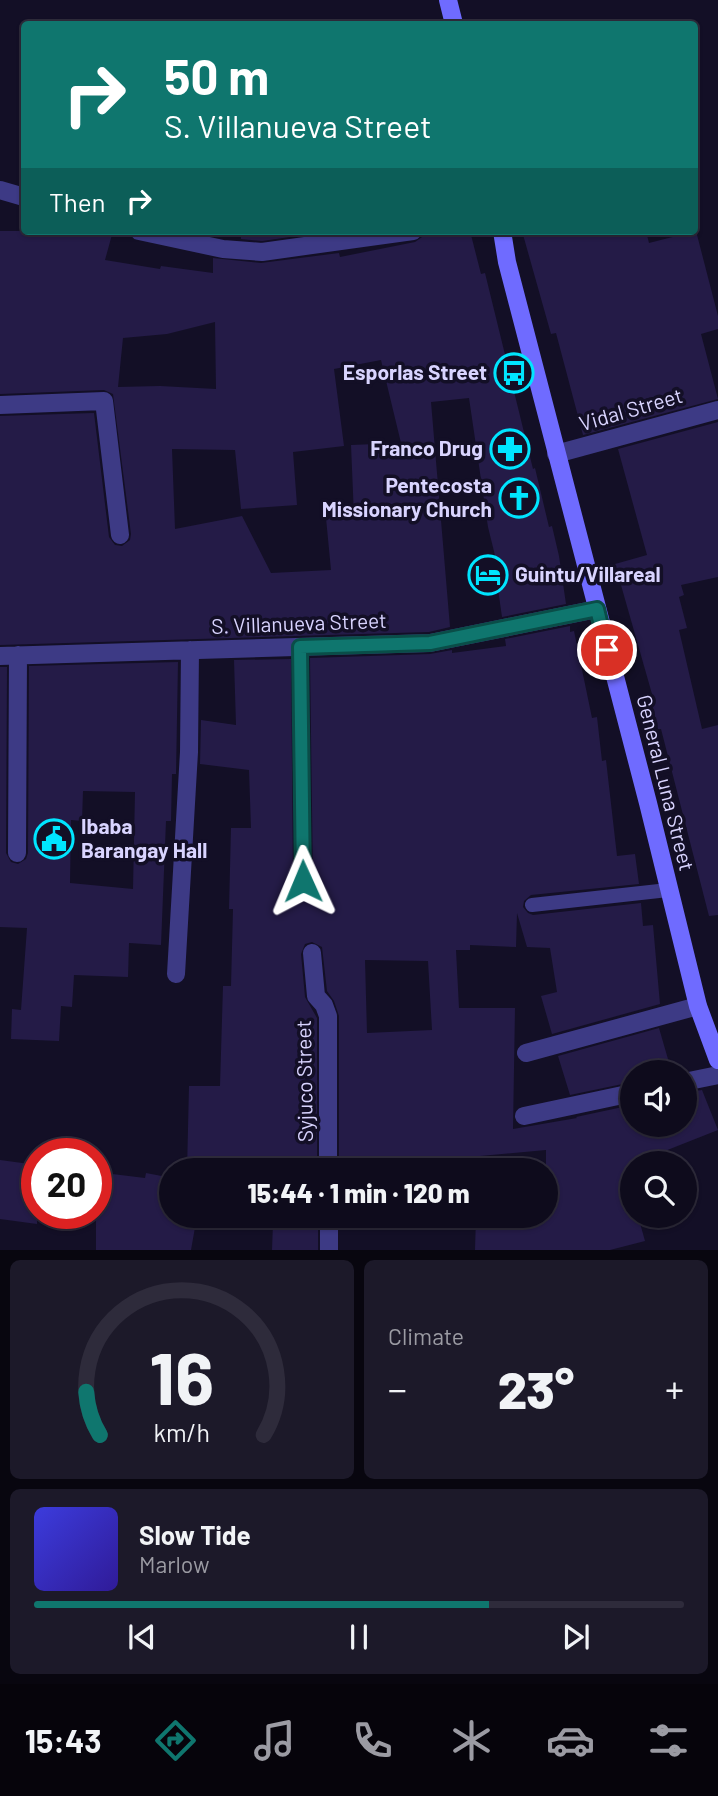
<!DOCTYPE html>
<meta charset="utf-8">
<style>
body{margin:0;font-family:Barlow,sans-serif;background:#1c1929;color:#f1f3f6;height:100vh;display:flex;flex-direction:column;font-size:26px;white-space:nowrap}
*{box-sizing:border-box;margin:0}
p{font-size:23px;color:#9b9ba3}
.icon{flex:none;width:38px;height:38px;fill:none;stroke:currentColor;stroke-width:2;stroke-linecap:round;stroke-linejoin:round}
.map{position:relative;height:1250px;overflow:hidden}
.side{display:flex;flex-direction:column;gap:10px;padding:10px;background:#08060f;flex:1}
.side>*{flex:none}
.guide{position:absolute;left:21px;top:21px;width:677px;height:214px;border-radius:7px;box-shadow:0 2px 5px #0004,0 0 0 2px #2e2b3b;background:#0f766e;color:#fff;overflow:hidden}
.buttons{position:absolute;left:620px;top:1060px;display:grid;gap:14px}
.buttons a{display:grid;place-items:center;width:77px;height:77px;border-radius:50%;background:#0e0b1c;box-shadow:0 2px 5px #0004,0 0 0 2px #2e2b3b;font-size:35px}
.speed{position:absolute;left:21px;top:1138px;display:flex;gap:14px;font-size:35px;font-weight:700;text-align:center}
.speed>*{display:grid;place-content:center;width:91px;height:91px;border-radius:50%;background:#0e0b1c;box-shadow:0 2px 5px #0004,0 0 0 2px #2e2b3b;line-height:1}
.speed .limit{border:10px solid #d22;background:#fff;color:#111}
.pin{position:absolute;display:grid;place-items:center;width:60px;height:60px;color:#fff;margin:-30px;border:4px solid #fff;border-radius:50%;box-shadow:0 2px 7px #0007}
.me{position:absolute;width:77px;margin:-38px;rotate:359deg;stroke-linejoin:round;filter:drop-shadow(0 0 5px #0008)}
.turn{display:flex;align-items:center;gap:24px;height:147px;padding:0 28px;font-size:32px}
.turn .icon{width:91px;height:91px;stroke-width:2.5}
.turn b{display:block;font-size:49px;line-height:60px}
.then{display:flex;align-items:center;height:66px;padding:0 28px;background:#0003;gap:14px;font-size:26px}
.big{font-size:52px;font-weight:800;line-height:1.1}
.side .card{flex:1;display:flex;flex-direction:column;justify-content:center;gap:10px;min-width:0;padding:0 24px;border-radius:10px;background:#1c1929}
.side .dial{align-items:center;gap:0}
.dial svg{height:182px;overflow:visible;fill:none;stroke:#2e2b3b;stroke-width:7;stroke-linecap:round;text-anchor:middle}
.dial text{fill:#f1f3f6;stroke:none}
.song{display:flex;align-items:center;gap:21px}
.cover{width:84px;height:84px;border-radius:10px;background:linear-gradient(135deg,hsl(240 70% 55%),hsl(250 70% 35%))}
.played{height:7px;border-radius:4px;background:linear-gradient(90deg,#0f766e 70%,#2e2b3b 70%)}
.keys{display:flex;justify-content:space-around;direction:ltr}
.heat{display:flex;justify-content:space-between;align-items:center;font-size:38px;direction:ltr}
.side .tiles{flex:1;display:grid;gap:10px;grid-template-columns:1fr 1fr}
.card:last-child{grid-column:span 2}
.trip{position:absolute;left:159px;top:1158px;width:399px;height:70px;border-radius:35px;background:#0e0b1c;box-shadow:0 2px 5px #0004,0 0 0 2px #2e2b3b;font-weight:800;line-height:70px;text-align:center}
.tab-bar{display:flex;height:112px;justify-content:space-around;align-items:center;background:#06040b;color:#9b9ba3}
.tab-bar .icon{width:49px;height:49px}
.tab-bar .selected{color:#0f766e}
.tab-bar b{font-size:32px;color:#f1f3f6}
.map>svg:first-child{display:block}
.building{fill:#241b47;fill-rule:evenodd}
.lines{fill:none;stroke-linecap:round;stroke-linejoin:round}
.lane{stroke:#3d3a85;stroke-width:14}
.street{stroke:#3d3a85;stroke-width:18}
.secondary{stroke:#6f6bff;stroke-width:18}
.route-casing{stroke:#0a4d48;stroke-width:18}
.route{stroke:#0f766e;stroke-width:12}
.labels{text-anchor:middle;stroke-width:7;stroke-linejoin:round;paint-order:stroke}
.poi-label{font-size:21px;font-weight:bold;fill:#d9d4ff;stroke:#130f26;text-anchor:end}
.street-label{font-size:21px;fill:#d9d4ff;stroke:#130f26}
</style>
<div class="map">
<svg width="718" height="1250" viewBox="0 0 718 1250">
<rect width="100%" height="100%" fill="#130f26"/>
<path class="building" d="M0,231h113l-8,29 55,9 1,-3 52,7v-15l48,5 78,-10 1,4 75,-15 7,-5 23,-6h25l11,43 4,-1 48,196 2,-1 14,59 3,-1 7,30 7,48 -64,13 -4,-28 5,-1 -15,-61 -19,-129 -38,4 19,225 -21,5 -429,13v-229l94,-3 15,124 6,8 7,1 8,-6 1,-6 -18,-140 -9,-4 -104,4zM215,322l1,67 -56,-3 -42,1 5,-49 44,-4zM381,360l20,83 -50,2 3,71 -28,2 5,52 -60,3 -29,-57 -67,13 -3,-80 63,1 6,59 56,-4 -4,-53 51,-6 -10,-77z
M241,231h84v1l-63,9 -21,-2z
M522,231h124l3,12 47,-12 22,85v13l-17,5 17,65 -135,36 -27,-102 -5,1z
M718,422v155l-37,8 3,10 -5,2 8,31 -8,2 23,99 16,-4v190l-9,1 -48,-187h-3l-9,-35h3l-37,-130 32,-9 -29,-106z
M570,626v6l4,-1 18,87 5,-1 5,44 4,-1 11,96 18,-2 4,30 -108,11 -7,6 -1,6 5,6 5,2 108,-12 2,23 10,-1 7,79 -108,30 -11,-38 16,-4 -7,-44 -23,-1 -10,-34 -1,34 -46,-2v5h-14l3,58h56l-2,121 64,-11 -1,-1 56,-12v20h52v-32l18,-3 16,40 -86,34v52h6l7,25 -35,9h-135l1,-34h70v-66l-207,19v-153l-5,-15 -7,-10 -5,-44 -10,-5 -7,2 -4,10 4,43 12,21v153h-130l2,-85h31l3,-100h8l2,-77h-4l2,-81h20l-2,-58 -49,-6 1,-44 35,5 -2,-65 57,-1 2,223 5,8 6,2 7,-5 2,-5 -3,-224 120,-4 22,-4v3l54,-7 -1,-7zM365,960l63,1 4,69 -65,3z
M178,662l-2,112h-4l-1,47h-5l-5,124 -32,-2 -1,34 -54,-2 -2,32 -11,-1 -2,35 -48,-2 1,-30 9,1 6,-82 -27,-1v-260h7l-1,186 5,9 7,2 8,-5 2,-6 1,-187zM83,791l52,1 -2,97 -63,-6 1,-63 11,1z
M659,1028l13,45h-40v9l-62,13 -12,-39z
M0,1160l37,5v59l-37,-5z
M96,1172l49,6 1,-5 26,5v38h25l-6,34h-95z
M273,1223l45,2v25h-46z"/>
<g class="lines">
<path class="lane" d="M300,647l3,235
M532,905l136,-15"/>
<path class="street" d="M0,190l24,7
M139,231l84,18 39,3 151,-21
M0,405l104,-4 16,134
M556,454l162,-44
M0,656l430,-13 167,-34
M17,853l1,-198
M312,953l4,43 8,9 4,11v155
M176,974l13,-222 1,-102
M526,1053l172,-47
M684,1082l34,-7
M524,1116l108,-23
M329,1216v34"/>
<path class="secondary" d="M448,0l6,24
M502,231l5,31 141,541 50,203 20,54"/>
</g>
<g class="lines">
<g class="route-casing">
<path id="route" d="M303,881l-3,-234 130,-4 167,-34 10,41"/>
</g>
<use href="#route" class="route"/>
</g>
<defs>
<g id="bus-ring" transform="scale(2.0125)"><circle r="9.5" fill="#130f26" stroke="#00e5ff" stroke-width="1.5"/><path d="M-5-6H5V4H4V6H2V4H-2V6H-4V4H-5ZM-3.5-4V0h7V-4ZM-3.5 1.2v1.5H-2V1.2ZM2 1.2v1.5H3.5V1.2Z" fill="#00e5ff"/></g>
<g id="pharmacy-ring" transform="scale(2.0125)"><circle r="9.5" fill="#130f26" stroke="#00e5ff" stroke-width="1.5"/><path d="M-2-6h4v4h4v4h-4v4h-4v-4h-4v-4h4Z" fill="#00e5ff"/></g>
<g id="church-ring" transform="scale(2.0125)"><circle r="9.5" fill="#130f26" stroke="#00e5ff" stroke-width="1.5"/><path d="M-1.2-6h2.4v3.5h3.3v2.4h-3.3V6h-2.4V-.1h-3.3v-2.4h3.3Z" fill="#00e5ff"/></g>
<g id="hotel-ring" transform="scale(2.0125)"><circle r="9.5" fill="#130f26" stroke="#00e5ff" stroke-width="1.5"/><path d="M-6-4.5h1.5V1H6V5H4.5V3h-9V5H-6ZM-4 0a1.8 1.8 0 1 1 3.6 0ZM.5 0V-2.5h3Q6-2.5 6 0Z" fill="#00e5ff"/></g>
<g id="civic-ring" transform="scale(2.0125)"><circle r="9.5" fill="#130f26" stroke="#00e5ff" stroke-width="1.5"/><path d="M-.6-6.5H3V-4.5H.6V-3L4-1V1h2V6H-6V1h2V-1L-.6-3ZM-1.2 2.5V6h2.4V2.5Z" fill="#00e5ff"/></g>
</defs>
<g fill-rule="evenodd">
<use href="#bus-ring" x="514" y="373"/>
<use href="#pharmacy-ring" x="510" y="449"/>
<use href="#church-ring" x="519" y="498"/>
<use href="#hotel-ring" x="488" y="575"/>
<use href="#civic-ring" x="54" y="839"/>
</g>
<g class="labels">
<g class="poi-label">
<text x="487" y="380">Esporlas Street</text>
<text x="483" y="456">Franco Drug</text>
<text x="492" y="493">Pentecosta<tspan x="492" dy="24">Missionary Church</tspan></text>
<text x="515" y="582" text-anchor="start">Guintu/Villareal</text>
<text x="81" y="834" text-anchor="start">Ibaba<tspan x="81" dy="24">Barangay Hall</tspan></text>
</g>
<g class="street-label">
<text transform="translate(631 410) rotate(-16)" y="7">Vidal Street</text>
<text transform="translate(299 624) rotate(-2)" y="7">S. Villanueva Street</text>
<text transform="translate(665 783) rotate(76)" y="7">General Luna Street</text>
<text transform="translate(305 1081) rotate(-91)" y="7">Syjuco Street</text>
</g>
</g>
</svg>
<div class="buttons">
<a><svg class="icon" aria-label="sound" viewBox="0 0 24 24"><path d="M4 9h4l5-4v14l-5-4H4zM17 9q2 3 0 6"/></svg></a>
<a><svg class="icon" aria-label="search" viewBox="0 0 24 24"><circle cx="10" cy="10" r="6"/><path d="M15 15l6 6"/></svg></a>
</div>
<div class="speed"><div class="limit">20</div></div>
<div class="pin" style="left:607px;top:650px;background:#d93025"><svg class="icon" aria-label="arrive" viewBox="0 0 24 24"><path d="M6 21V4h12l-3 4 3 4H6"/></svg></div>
<svg class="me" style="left:303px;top:881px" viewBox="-20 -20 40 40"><path d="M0-17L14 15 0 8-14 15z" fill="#0f766e" stroke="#fff" stroke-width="4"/></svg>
<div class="trip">15:44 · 1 min · 120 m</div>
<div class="guide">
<div class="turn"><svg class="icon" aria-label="right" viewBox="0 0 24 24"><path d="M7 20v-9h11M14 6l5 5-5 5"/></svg><div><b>50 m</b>S. Villanueva Street</div></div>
<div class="then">Then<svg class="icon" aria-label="right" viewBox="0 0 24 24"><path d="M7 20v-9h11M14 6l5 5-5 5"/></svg></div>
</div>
</div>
<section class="side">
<div class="tiles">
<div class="card dial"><svg viewBox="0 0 100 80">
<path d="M14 69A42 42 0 1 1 86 69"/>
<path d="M14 69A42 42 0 0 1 8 50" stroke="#0f766e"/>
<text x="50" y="56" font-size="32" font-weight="700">16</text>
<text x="50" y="72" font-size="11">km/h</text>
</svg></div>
<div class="card"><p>Climate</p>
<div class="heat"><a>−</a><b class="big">23°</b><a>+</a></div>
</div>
<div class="card">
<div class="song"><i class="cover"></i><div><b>Slow Tide</b><p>Marlow</p></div></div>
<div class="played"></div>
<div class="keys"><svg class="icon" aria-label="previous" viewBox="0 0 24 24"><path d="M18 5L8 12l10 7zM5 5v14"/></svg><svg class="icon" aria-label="pause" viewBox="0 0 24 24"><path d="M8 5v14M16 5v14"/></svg><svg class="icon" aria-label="next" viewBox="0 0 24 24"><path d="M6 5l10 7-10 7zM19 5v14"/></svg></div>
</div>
</div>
</section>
<nav class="tab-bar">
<b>15:43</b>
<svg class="icon selected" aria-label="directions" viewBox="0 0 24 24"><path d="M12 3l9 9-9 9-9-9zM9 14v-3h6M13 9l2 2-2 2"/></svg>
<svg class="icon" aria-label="music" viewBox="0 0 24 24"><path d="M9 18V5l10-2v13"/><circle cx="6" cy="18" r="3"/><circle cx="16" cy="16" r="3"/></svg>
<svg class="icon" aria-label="phone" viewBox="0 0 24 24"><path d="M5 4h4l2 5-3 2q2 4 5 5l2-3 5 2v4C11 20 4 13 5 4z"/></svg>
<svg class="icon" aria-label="climate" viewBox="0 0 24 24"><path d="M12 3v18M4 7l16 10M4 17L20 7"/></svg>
<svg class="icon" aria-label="car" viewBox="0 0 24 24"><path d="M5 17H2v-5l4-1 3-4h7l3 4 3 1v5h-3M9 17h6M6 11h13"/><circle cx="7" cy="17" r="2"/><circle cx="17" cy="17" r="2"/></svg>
<svg class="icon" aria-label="filters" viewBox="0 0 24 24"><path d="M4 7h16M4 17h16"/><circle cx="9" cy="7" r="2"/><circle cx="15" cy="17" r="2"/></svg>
</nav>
